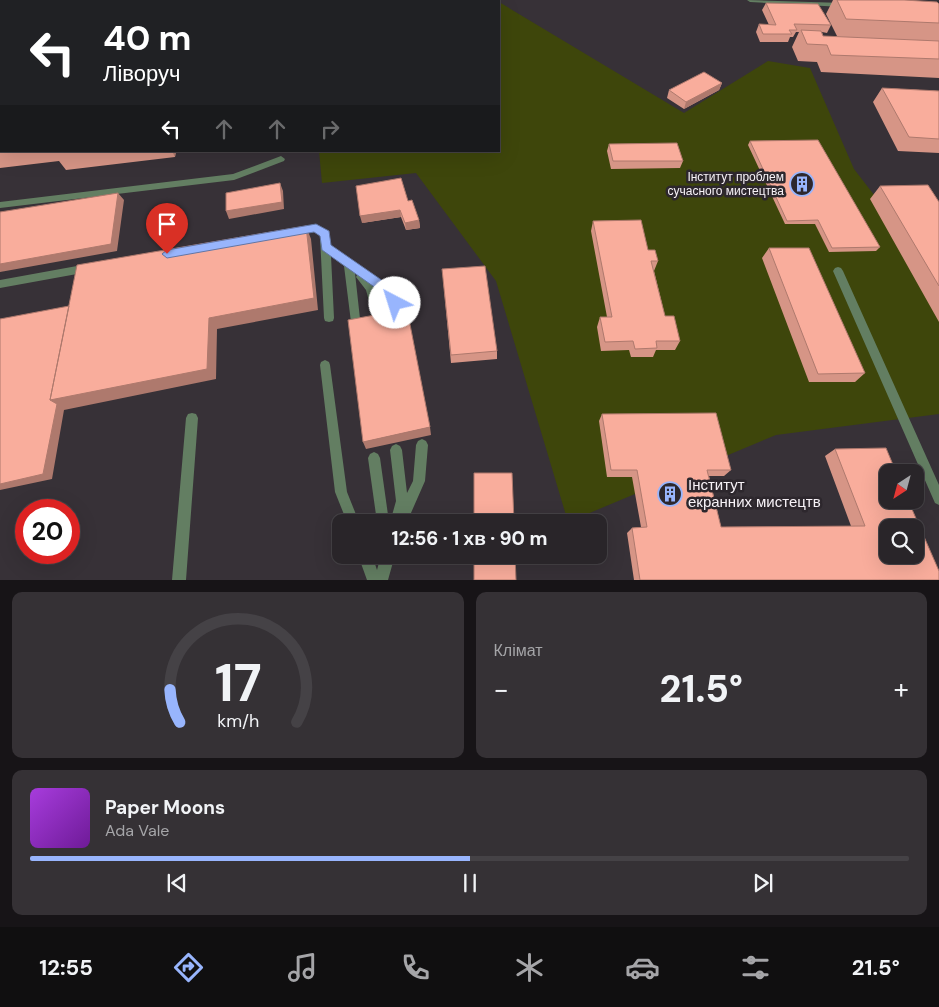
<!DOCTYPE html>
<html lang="uk">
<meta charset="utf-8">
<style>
body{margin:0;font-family:"DM Sans",sans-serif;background:#353135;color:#f1f3f6;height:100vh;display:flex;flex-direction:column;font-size:19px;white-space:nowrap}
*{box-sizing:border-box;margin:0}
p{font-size:16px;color:#a5a5a8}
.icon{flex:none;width:28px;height:28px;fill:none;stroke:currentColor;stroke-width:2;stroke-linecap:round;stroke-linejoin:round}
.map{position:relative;height:580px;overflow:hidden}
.details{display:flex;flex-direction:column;gap:12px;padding:12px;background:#171417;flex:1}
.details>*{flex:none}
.guide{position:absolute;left:0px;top:0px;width:500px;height:152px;box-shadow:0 5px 20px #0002,0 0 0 1px #454246;background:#202124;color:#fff;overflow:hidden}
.needle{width:32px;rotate:216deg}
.buttons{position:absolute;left:879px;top:464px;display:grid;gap:10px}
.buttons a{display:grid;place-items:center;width:45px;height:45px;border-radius:10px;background:#292529;box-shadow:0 5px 20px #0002,0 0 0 1px #454246;font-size:25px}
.speed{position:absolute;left:15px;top:499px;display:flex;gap:10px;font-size:25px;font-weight:700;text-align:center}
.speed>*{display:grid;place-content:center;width:65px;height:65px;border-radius:50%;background:#292529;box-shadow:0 5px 20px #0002,0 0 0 1px #454246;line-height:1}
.speed .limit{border:8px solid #d22;background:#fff;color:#111}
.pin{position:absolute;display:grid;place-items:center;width:42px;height:42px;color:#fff;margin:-51px -21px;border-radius:50% 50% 50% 0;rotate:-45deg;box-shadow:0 0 5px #0007}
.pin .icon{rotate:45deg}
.me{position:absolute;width:55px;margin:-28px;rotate:320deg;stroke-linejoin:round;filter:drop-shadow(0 0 4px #0008)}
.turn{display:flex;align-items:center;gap:18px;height:105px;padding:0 20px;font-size:22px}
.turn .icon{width:65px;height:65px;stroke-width:2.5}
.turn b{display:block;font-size:35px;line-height:42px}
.lanes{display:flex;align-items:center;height:48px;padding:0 20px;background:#0003;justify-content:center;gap:25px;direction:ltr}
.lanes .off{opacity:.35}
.big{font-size:38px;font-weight:800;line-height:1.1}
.details .card{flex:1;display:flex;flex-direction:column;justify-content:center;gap:8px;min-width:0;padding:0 18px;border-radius:10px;background:#353135}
.details .dial{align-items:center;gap:0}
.dial svg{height:130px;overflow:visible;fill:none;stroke:#454246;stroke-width:7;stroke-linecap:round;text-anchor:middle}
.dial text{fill:#f1f3f6;stroke:none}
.song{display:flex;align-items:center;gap:15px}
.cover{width:60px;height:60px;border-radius:8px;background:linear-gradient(135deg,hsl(280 70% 55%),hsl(280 70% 35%))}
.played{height:5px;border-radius:2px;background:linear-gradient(90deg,#98b5fd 50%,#454246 50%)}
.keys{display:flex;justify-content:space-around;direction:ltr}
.heat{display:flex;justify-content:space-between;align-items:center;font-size:28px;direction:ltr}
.details .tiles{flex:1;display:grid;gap:12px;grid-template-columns:1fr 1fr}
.card:last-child{grid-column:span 2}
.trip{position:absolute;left:332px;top:514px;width:275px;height:50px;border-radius:10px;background:#292529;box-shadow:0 5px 20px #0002,0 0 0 1px #454246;font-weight:800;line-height:50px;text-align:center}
.menu{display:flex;height:80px;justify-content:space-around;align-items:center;background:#100f10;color:#a5a5a8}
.menu .icon{width:35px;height:35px}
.menu .selected{color:#98b5fd}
.menu b{font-size:22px;color:#f1f3f6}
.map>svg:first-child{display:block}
.green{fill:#3e460b}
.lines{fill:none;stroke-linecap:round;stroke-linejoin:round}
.lane{fill:#637e62;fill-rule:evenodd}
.wall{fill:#d69586}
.shaded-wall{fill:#ae796d}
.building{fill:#f9ad9c;stroke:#ae796d;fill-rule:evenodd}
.route{fill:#98b5fd;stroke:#6376a4}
.labels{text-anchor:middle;stroke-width:5;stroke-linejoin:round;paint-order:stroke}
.poi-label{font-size:12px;fill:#f7f2f7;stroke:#2d272d;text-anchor:end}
.near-poi-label{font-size:15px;fill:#f7f2f7;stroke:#2d272d;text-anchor:start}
</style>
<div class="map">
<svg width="939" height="580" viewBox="0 0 939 580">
<rect width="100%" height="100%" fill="#373137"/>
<path class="green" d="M243,0h253l2,1h-254z
M499,2l185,111 84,-52 42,7 44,101 85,110v135l-163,21 -208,87 -72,-241 -80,-108 -94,10 -3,-32h180z"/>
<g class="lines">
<path class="lane" d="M143,0h6v1h-6z
M219,0h7v1h-6z
M299,0h6v1h-6z
M747,0l96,3 3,2 -3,2 -93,-5z
M0,32h1v4h-1z
M281,156l4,3 -1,2 -50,19 -234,28v-6l233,-28z
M316,224l12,7 2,14 66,45 6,23 -1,3 -4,1 -4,-1 -5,-21 -12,-8 7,29 -1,3 -4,1 -4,-1 -8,-29 -10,-13 1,-2 -2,-2 5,46 -1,3 -4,1 -4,-1 -7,-56 -13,-10 3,62 -1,3 -4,1 -4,-1 -1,-3 -4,-82 -5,-4 -21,4 -5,-4 5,-4z
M88,264l3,1 2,3 -2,3 -3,1 -88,16v-8z
M838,267l3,1 2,3 96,214v20l-4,-2 -102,-232 2,-3z
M325,360l4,2 1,3 17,127 12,30h-12l-12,-30 -15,-127 1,-3z
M192,413l4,1 2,4 -12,162h-14l14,-162 2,-4z
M422,439l4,2 2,4 -3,36 -18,41h-15l-1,-3 5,-18 -6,-51 2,-4 4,-2 4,2 2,4 5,43 6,-12 3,-36 2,-4z
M374,452l4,2 2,4 9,64h-12l-9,-64 2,-4z
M358,555h14l5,15 4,-15h14l-7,25h-21z"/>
</g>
<path class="wall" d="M31,0h89v1h-88z
M833,0h71l35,4v74l-118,-6 -4,-10 -19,-1 -6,-14 7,-15h-3l-3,5h-3l-2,5h-28l-4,-10 3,-8 10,1 -7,-15 4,-7 65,22 -4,8 -5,-1 1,4h14l-11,-22z
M722,83l-3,7 -35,19 -17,-11 2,-8z
M882,88l57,3v62l-41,-2 -25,-49z
M0,106h1v45h175l-1,6 -109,13 -7,-9 -59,7z
M750,141l130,106 -4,4 -47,1 -14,-28h-30l-37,-79z
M609,144l74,17 -3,7 -69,1 -4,-18z
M880,186l59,16v120l-69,-123z
M408,201l11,19 1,8 -14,2 -5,-13 -39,6z
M593,221l55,29 10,11 -4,10 11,45 15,25 -5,9h-19l-3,7h-22l-2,-7 -28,1 -4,-24 3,-10h7l-16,-86z
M769,248l96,125 -10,9h-46l-47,-124z
M443,279l54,72v8l-46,4z
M602,414l129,56 -7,6h-15l12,51 130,-1 -26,-70 10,-7 104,131h-305l-7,-47 5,-5 9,-1 -9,-50h-25l-8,-56z"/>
<path class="shaded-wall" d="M43,0h77v1h-76z
M324,0h19l-7,1h-12z
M0,64h1v24h-1z
M722,83l-3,7 -35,19 2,-7z
M172,151h4l-1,6z
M280,183l3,8 1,18 -55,10 -3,-8z
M118,193l6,7 -7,51 -117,21v-8z
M400,210l1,7 -39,6 -2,-7z
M419,220l1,8 -14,2 -1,-7z
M306,226l5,13 7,71 -101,19 -1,50 -152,31 -12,69 -52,11v-6l50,-84 159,-82z
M430,427l1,8 -65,14 -3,-7z"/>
<path class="building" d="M837,0h67l33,2 2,2v19l-93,-4z
M766,3l52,1 13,21 -37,-1 3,6h-8l3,4h-29l-4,-10 17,1z
M801,30l20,1 2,5 116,5v18l-108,-4 -4,-10 -20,-1z
M1,35v29h-1v-28z
M704,72l18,11 -36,19 -17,-12z
M882,88l57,3v48l-30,-2z
M0,106h1v38h-1z
M818,140l62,107 -48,1 -14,-28 -31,1 -37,-80z
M677,143l6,18h-70l-4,-17z
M401,178l7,23 4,-1 7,20 -14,3 -5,-13 -40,6 -4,-30z
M280,183l2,19 -56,9v-18z
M928,185l11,17v84l-59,-100z
M118,193l-7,51 -111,20v-52z
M641,220l7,30h7l3,11h-7l14,55h9l6,25h-24l1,7 -22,1 -2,-8 -28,1 -5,-25h12l-19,-96z
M306,226l8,72 -105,20 -2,51 -157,31 27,-135z
M769,248h40l56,125 -47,1z
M485,266l12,85 -46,4 -9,-86z
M69,306l-19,94 7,4 -14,70 -43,10v-165z
M407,309l23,118 -67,15 -15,-122z
M716,413l15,57h-24l14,57 144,-1 -30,-77 51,-1 10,24h-8v28h20l31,71v9h-299l-8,-52 15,-1 -10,-57h-26l-9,-56zM888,528h27v27h-27z
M474,473h38l2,49h-40z
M474,555h41l1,25h-42z"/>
<path class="route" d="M316,224l13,7 2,14 65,45 5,13 -2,3h-8l-4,-10 -65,-46 -2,-14 -6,-4 -147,26 -5,-4 5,-4z"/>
<defs>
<g id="building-ring" transform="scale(1.25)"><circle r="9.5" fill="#2d272d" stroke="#98b5fd" stroke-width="1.5"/><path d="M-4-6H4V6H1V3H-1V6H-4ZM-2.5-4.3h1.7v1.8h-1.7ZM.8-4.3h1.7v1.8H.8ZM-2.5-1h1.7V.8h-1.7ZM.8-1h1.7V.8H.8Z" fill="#98b5fd"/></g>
</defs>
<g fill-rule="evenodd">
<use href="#building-ring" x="802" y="184"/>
<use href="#building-ring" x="670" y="494"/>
</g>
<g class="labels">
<g class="poi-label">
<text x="784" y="181">Інститут проблем<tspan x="784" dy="14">сучасного мистецтва</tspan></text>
</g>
<g class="near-poi-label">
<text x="688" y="490">Інститут<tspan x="688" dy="17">екранних мистецтв</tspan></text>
</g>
</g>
</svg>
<div class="buttons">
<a><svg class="needle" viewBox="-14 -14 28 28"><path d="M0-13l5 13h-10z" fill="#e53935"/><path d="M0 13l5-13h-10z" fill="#a5a5a8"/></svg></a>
<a><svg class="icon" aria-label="search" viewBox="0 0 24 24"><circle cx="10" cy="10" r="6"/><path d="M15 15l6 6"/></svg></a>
</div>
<div class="speed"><div class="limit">20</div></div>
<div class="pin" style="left:167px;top:254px;background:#d93025"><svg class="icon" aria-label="arrive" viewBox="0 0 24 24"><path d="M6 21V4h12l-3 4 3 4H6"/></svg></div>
<svg class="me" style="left:395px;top:303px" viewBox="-20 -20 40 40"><circle r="19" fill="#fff"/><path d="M0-13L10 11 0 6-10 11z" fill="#98b5fd"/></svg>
<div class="trip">12:56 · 1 хв · 90 m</div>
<div class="guide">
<div class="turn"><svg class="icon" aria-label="left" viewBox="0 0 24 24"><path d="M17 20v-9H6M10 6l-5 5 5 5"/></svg><div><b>40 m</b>Ліворуч</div></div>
<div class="lanes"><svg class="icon" aria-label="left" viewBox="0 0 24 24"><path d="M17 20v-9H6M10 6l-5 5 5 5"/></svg><svg class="icon off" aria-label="ahead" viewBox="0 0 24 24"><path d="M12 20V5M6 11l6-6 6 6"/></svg><svg class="icon off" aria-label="ahead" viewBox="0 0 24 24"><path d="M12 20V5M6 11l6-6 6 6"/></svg><svg class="icon off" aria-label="right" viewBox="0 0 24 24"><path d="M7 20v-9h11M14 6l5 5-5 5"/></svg></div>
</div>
</div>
<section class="details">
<div class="tiles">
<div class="card dial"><svg viewBox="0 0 100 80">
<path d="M14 69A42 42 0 1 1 86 69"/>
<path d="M14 69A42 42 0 0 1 8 49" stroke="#98b5fd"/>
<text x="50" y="56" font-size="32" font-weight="700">17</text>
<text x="50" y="72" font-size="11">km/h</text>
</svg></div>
<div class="card"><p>Клімат</p>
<div class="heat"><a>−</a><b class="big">21.5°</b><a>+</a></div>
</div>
<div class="card">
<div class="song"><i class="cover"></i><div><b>Paper Moons</b><p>Ada Vale</p></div></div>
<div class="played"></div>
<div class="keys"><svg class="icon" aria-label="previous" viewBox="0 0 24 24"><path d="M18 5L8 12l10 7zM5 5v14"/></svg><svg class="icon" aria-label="pause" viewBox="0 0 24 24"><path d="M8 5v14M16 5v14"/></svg><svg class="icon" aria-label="next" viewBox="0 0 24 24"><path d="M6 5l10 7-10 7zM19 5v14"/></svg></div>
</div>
</div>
</section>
<nav class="menu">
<b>12:55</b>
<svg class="icon selected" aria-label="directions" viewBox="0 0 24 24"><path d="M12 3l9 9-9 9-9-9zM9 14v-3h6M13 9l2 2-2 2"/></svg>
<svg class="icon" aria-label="music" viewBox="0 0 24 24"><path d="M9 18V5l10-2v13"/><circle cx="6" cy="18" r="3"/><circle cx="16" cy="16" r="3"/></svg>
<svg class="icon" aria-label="phone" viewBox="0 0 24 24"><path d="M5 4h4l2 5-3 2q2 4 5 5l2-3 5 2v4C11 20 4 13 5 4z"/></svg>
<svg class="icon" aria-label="climate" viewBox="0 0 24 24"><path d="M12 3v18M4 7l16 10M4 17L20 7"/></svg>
<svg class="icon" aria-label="car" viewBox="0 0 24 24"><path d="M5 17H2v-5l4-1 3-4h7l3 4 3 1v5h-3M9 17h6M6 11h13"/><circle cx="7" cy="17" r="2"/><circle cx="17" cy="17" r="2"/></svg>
<svg class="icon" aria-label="filters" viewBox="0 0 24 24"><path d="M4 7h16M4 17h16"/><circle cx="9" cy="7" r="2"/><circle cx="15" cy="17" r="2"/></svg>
<b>21.5°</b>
</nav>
